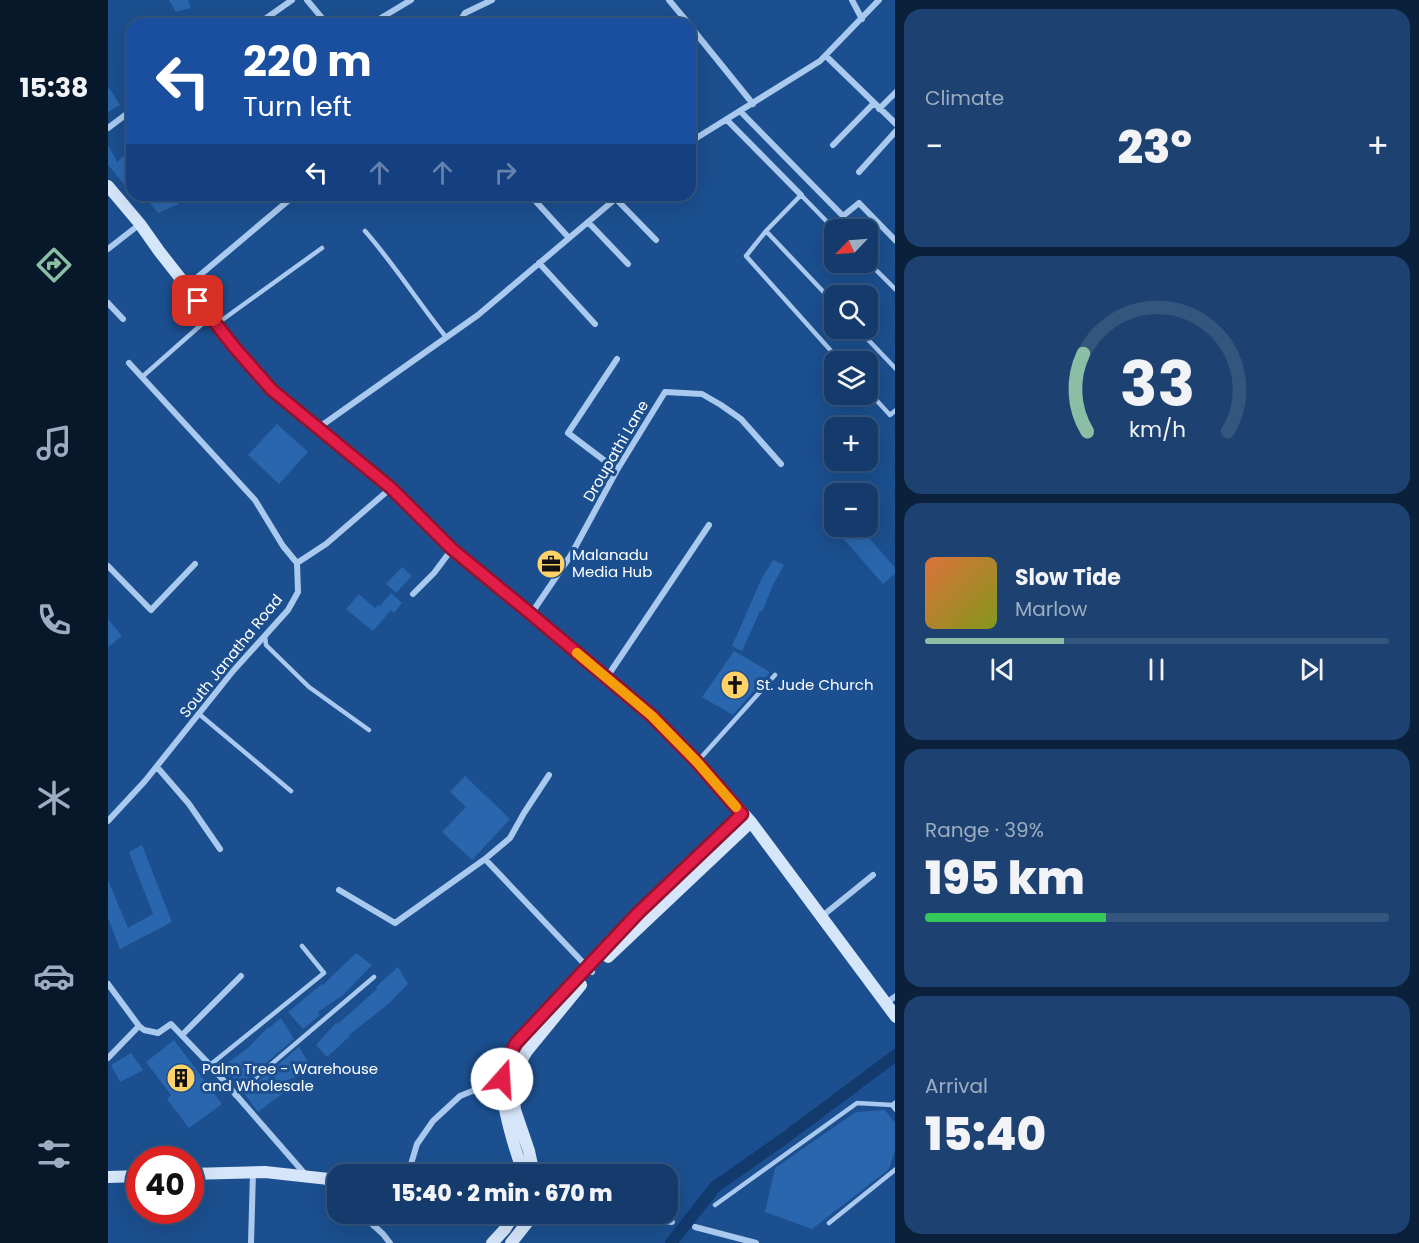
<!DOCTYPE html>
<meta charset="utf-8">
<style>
body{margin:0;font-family:Poppins,sans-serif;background:#1d4271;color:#f1f3f6;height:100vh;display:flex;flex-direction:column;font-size:22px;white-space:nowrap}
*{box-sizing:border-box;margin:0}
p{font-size:20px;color:#9dadc1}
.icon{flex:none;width:33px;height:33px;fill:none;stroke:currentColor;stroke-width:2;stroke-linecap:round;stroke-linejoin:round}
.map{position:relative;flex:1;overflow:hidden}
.sheet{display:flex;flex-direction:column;gap:9px;padding:9px;background:#0b203b;width:524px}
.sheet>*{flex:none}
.hud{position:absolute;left:18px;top:18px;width:570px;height:183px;border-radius:18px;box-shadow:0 6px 24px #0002,0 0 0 2px #33557e;background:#1a4fa0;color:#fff;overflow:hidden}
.needle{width:39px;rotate:245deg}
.controls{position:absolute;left:716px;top:219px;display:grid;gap:12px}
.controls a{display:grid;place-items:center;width:54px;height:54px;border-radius:12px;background:#143b6b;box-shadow:0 6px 24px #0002,0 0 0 2px #33557e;font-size:30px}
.speed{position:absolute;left:18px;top:1146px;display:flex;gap:12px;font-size:30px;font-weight:700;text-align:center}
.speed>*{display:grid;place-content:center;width:78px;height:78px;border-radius:50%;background:#143b6b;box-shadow:0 6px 24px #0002,0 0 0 2px #33557e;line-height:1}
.speed .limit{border:9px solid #d22;background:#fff;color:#111}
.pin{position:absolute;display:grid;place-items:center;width:51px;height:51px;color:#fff;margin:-26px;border-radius:12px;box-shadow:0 3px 9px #0006}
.me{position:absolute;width:66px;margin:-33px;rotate:19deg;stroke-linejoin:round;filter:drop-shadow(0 0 4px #0008)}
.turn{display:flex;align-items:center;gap:21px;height:126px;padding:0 18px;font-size:27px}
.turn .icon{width:78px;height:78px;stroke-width:2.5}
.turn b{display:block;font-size:42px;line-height:51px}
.lanes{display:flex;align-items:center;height:57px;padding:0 18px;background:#0003;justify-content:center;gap:30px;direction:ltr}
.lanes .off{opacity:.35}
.big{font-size:45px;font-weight:800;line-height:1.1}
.sheet .card{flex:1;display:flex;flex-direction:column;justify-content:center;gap:9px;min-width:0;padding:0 21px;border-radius:18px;background:#1d4271}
.sheet .dial{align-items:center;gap:0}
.dial svg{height:156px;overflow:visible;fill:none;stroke:#33557e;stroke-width:7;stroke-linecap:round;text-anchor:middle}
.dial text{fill:#f1f3f6;stroke:none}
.song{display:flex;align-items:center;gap:18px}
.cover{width:72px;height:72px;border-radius:9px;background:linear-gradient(135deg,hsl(20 70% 55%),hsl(70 70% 35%))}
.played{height:6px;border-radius:3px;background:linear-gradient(90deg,#8abfa5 30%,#33557e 30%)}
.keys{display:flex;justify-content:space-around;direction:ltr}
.heat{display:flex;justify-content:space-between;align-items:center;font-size:33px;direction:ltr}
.charge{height:9px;border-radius:4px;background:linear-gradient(90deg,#34c759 39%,#33557e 0)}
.trip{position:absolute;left:219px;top:1164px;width:351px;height:60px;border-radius:18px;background:#143b6b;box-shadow:0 6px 24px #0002,0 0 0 2px #33557e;font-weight:800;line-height:60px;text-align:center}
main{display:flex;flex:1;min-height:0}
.dock{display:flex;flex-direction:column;width:108px;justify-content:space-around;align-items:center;background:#08182b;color:#9dadc1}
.dock .icon{width:42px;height:42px}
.dock .current{color:#8abfa5}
.dock b{font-size:27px;color:#f1f3f6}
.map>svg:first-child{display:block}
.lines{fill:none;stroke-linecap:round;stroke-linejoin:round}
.canal{stroke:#123a6d;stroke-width:12}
.building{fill:#2a66ad}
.lane{stroke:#a9c9ee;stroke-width:4.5}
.street{stroke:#a9c9ee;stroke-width:6}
.secondary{stroke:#d6e6fa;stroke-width:12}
.route-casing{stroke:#92132f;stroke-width:15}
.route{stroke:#e11d48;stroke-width:10}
.slow{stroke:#f59e0b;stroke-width:10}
.labels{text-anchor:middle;stroke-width:6;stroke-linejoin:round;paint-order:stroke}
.street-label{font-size:15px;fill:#fff;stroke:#1b4f8f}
.poi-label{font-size:15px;fill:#fff;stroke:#1b4f8f;text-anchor:start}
</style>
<main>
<nav class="dock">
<b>15:38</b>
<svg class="icon current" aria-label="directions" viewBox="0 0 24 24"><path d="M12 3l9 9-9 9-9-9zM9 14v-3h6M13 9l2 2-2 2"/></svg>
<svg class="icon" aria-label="music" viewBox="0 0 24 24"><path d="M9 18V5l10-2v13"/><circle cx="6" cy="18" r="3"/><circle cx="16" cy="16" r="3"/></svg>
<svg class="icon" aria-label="phone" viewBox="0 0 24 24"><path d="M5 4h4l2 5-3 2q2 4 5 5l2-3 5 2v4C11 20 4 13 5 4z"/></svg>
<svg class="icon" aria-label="climate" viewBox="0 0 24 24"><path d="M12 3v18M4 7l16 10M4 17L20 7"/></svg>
<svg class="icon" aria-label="car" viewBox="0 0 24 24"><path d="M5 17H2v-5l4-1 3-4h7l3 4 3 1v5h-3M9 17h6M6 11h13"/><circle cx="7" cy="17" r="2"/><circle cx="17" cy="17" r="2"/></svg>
<svg class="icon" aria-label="filters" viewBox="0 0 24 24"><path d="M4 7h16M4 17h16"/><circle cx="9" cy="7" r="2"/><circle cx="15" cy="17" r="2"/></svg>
</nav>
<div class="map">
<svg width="788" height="1243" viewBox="0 0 788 1243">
<rect width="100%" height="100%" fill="#1b4f8f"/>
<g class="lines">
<path class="canal" d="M563,1243l44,-56 67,-47 114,-85"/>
</g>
<path class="building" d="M61,0h19l3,8 -15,4z
M0,86l12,19 -12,7z
M0,145l9,17 15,-14v30l-8,6 -16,-19z
M36,195h28l7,9 -21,9z
M169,424l31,28 -29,32 -31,-29z
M726,500v26h25l37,43v4l-13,11 -61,-70z
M665,560l11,5 -11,20 -11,27 -2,-1 -18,40 -10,-5 29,-66z
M294,567l10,9 -16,17 -10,-9z
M283,593l11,10 -8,10 -3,-3 -18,21 -27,-22 13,-15 16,14 3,-3 2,1z
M0,619l14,17 -14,11z
M626,651l36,21 -37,43 -31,-18z
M357,776l45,43 -38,41 -30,-28 24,-25 -16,-15z
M34,845l30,77 -52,27 -12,-31v-38l20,48 25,-14 -24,-62z
M248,953l16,12 -29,30 -25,17 2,3 -17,14 -15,-17 34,-28 1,1z
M290,967l10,17 -21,21 -38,30 1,1 -23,21 -11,-12 20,-22 2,1 39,-35 -1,-2z
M173,1018l13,21 -55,47 -2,-3 -1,1 -15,-16 27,-20 20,-21 1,1z
M66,1040l48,64 -33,24 -22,-29 4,-4 -25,-33z
M191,1047l14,23 -38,15 8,8 -25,19 -14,-19z
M23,1053l12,17 -23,12 -9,-17z
M777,1110l11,14v23l-7,22 -77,60 -47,-17 10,-44 81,-56z"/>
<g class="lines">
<path class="lane" d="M727,230l-34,-35 -35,36 -20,25 95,106
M257,231c29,33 53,71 81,106
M658,231l68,72
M759,261l29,29
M110,323l104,-75
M749,328l39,41
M34,377l68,-60
M759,390l23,25 6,-5
M157,636l1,9 43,42 60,43
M91,714l92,77
M589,762l78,-87
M102,1065l114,-92 -22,-27
M127,1095l139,-118
M788,1102l-4,3 4,5
M607,1205l142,-102 35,2
M721,1223l67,-54"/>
<path class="street" d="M199,0l20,24
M561,0l20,24
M744,0l10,19
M150,24l34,-24
M263,24l40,-24
M350,24l7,-11 27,-13
M582,26l63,78
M718,56l70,68
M771,109l17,-17
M632,111l103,105 16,-13 37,38
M619,120l74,75
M0,128l24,-18
M582,142l130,-81 59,-61
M725,145l41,-42
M751,172l37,-41
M422,195l39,43
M508,199l40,41
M480,222l40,42
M0,249l32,-25
M431,263l56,61
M79,286l108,-91
M0,303l15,16
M21,363l126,137 28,46 14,17
M210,428l160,-113 142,-120
M509,470l-49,-37 49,-74
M0,566l43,44 44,-46
M305,594l21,-21 18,-24
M423,614l40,-59 46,-85 48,-78 37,2 19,11 20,14 40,45
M499,677l102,-152
M49,767l32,37 31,45
M0,821l37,-40 88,-110 55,-61 10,-18 -1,-29 29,-19 65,-56
M377,859l25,-21 14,-25 25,-38
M231,890l56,33 90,-64 107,113
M713,917l52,-42
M0,984l31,42 5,4 14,3 13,-9 39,41 95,109
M778,1003l10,-7
M74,1035l59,-59
M0,1058l31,-32
M271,1172l6,2
M300,1174l9,-30 16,-23 27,-25 42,-17
M217,1181l13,11
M253,1214l22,20 7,9
M494,1214l70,8
M587,1227l61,16
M143,1243l2,-71"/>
<path class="secondary" d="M0,186l32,38 19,27 51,65 6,9 56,65 119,98 61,61 79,65 121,102 45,46 54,60 145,195
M500,957l143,-135
M82,1174l75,-2 73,8
M416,1174c-9,-23 -24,-72 -22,-96 2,-13 7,-23 14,-35l122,-130 104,-99
M426,1174l-5,-23 -14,-41 -2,-17 1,-20 13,-22 54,-66
M0,1177l32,-1
M384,1243l13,-14 9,-15
M403,1243l23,-29"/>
</g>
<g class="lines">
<g class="route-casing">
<path id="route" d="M90,301l37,47 37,42 119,98 61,61 79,65 121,102 45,46 45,52 -104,99 -122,130 -9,17 -5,19"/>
</g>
<use href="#route" class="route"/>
<path class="slow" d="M469,653l75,63 45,46 39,45"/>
</g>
<defs>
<g id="office-disc" transform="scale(1.5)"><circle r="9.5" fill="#ffd166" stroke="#1b4f8f"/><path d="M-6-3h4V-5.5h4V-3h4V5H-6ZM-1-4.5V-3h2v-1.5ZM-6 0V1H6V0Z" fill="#111"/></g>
<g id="church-disc" transform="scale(1.5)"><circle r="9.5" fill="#ffd166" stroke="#1b4f8f"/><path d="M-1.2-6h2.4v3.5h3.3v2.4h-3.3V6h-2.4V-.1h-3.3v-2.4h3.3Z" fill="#111"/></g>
<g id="building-disc" transform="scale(1.5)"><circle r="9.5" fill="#ffd166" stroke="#1b4f8f"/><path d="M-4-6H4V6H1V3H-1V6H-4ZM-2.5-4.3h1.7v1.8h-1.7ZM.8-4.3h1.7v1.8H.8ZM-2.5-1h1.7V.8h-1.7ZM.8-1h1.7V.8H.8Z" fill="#111"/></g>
</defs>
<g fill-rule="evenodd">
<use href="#office-disc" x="443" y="564"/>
<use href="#church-disc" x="627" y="685"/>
<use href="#building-disc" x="73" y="1078"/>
</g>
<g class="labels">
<g class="street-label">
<text transform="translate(508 451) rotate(-60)" y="5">Droupathi Lane</text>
<text transform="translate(123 656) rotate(-51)" y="5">South Janatha Road</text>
</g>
<g class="poi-label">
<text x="464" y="560">Malanadu<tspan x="464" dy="17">Media Hub</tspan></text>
<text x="648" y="690">St. Jude Church</text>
<text x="94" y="1074">Palm Tree - Warehouse<tspan x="94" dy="17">and Wholesale</tspan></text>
</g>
</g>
</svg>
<div class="controls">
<a><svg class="needle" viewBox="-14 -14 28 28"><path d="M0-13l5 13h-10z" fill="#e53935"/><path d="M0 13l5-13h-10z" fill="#9dadc1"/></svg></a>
<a><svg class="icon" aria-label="search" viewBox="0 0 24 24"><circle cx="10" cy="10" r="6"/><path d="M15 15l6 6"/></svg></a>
<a><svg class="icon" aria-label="layers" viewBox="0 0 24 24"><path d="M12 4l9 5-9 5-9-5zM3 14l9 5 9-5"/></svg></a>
<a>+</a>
<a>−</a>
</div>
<div class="speed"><div class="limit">40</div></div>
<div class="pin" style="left:90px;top:301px;background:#d93025"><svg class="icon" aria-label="arrive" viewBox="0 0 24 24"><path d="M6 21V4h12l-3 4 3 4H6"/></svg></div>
<svg class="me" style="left:394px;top:1079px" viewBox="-20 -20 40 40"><circle r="19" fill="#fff"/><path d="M0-13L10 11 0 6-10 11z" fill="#e11d48"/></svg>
<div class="trip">15:40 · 2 min · 670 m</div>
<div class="hud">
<div class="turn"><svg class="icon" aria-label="left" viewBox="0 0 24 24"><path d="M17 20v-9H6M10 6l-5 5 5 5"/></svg><div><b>220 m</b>Turn left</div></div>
<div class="lanes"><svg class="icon" aria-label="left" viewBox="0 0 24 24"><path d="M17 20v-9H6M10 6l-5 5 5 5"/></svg><svg class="icon off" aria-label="ahead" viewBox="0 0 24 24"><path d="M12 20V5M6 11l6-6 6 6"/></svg><svg class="icon off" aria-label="ahead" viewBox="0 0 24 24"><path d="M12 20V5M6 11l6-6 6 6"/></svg><svg class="icon off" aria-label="right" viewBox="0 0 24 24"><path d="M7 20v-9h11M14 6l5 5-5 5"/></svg></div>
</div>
</div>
<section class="sheet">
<div class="card"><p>Climate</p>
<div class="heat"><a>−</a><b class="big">23°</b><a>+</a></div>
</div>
<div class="card dial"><svg viewBox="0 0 100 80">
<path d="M14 69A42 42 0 1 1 86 69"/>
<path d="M14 69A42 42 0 0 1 12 29" stroke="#8abfa5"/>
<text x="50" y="56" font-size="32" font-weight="700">33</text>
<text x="50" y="72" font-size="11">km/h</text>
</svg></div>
<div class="card">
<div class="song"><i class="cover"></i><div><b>Slow Tide</b><p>Marlow</p></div></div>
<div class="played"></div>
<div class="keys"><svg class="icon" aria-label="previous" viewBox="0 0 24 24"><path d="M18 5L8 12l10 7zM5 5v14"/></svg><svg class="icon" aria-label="pause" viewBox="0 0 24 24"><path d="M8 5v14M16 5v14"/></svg><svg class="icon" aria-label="next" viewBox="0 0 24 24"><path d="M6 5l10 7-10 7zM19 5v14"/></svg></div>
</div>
<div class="card"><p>Range · 39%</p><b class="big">195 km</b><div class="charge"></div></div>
<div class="card"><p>Arrival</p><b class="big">15:40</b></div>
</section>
</main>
